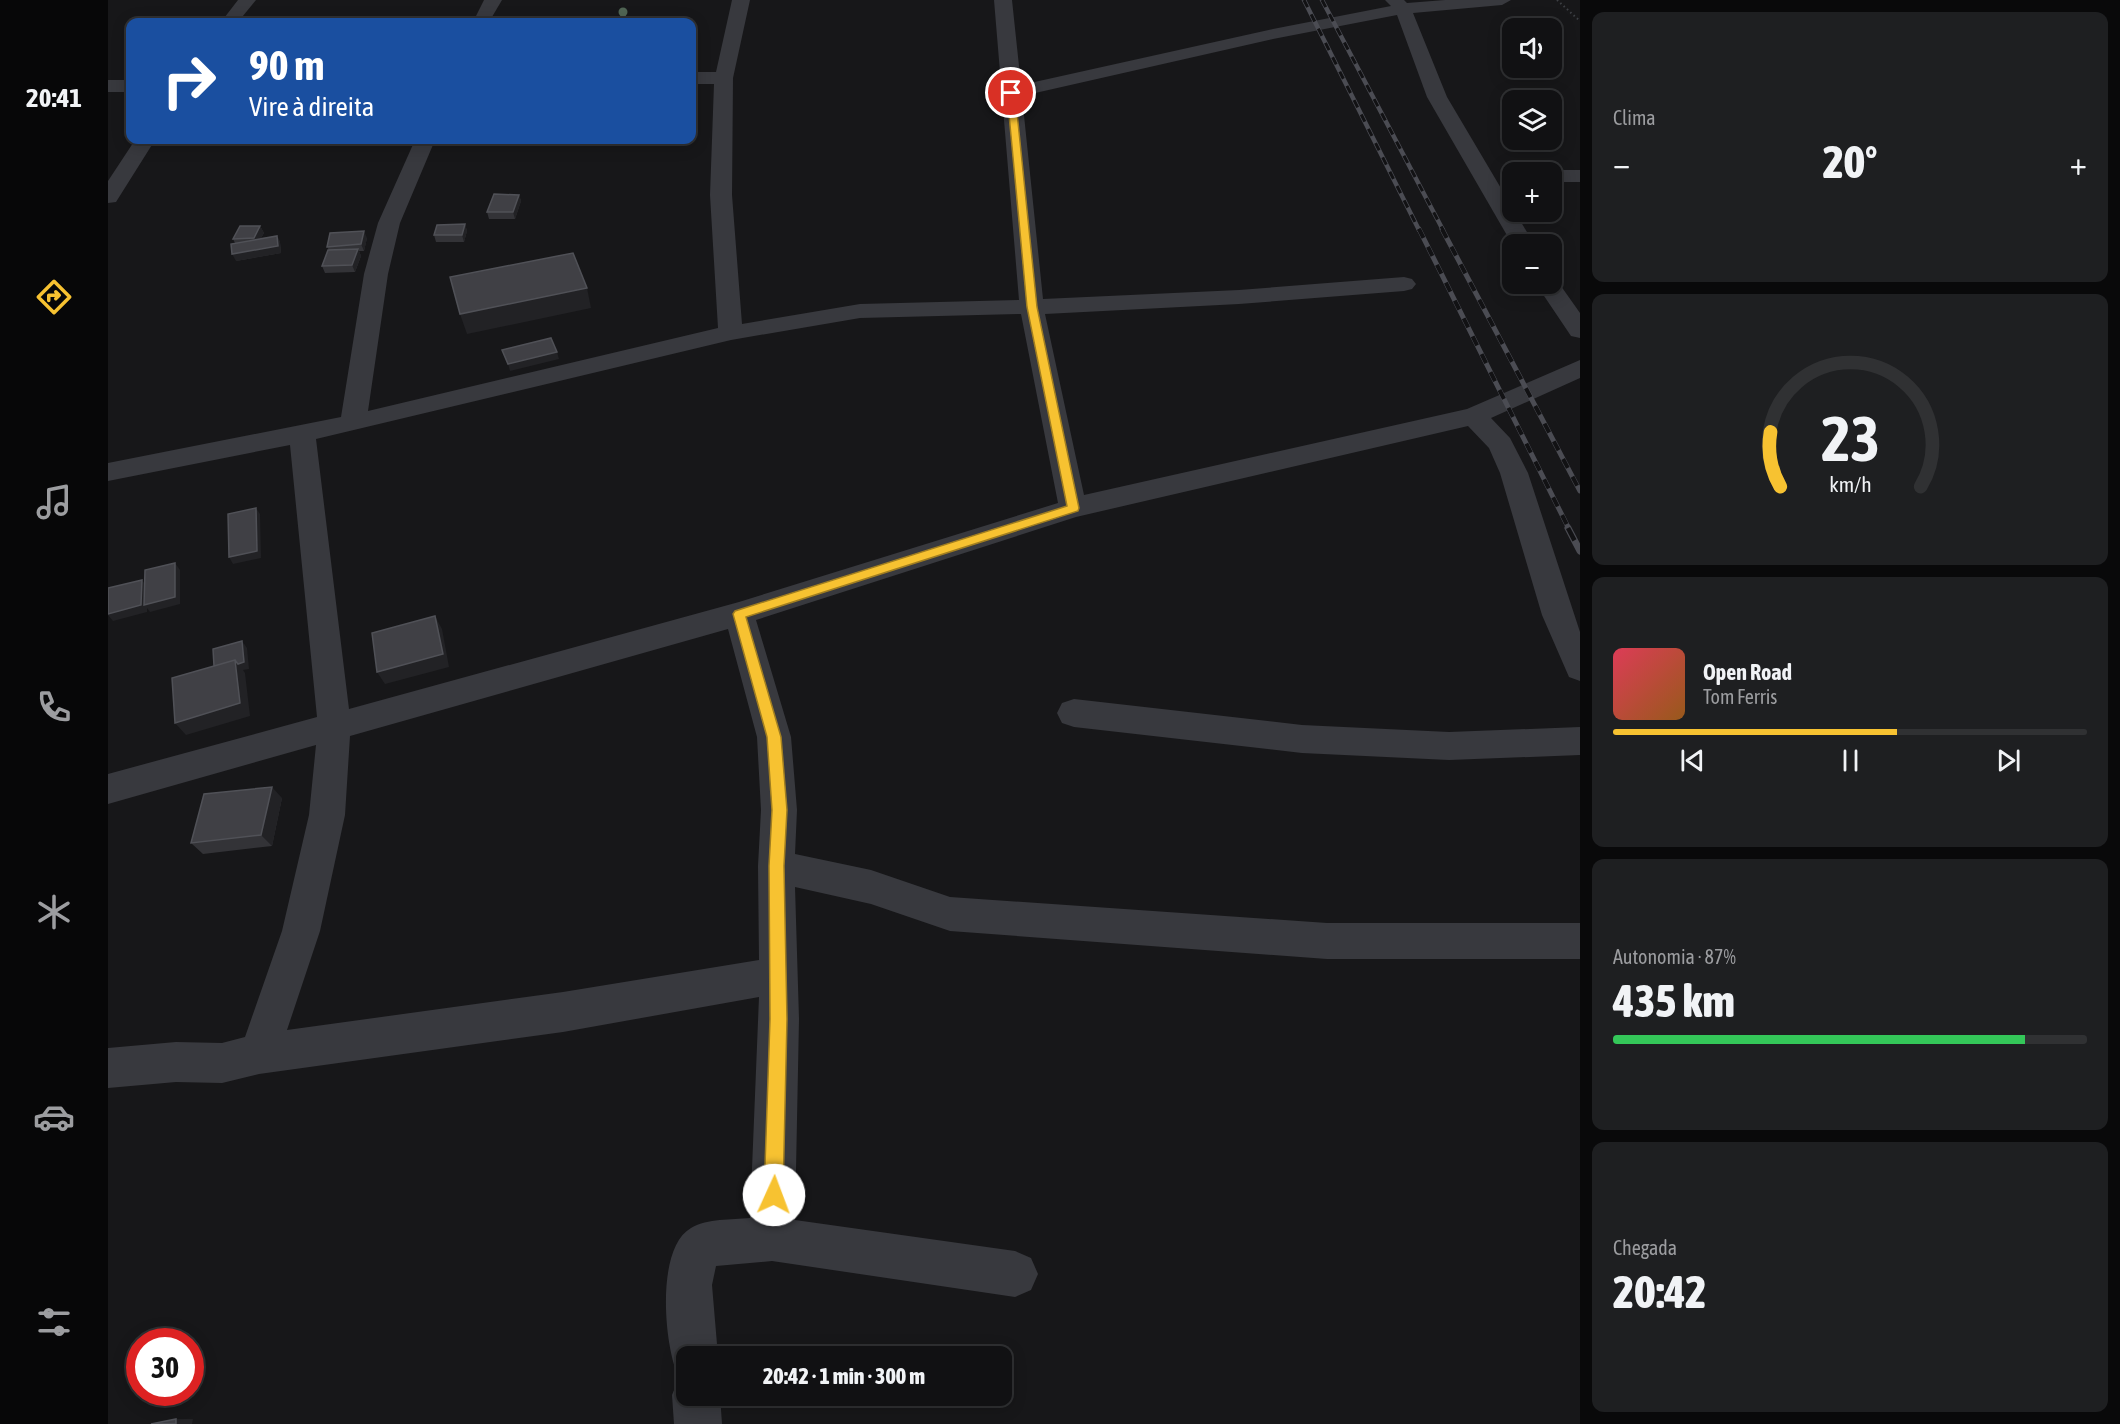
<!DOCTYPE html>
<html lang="pt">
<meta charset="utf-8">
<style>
body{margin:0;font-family:"Asap Condensed",sans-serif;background:#1e1f21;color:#f1f3f6;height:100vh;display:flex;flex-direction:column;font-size:22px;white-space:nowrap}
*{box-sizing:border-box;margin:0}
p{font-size:20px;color:#9c9da0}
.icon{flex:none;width:33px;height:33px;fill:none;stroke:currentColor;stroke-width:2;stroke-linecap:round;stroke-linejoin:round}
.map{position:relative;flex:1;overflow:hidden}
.side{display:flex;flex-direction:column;gap:12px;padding:12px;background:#09090a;width:540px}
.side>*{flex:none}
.hud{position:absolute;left:18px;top:18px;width:570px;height:126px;border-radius:12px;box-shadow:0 3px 15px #0003,0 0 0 2px #303133;background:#1a4fa0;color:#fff;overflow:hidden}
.fabs{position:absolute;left:1394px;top:18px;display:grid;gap:12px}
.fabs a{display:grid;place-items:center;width:60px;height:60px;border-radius:12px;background:#111113;box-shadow:0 3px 15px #0003,0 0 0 2px #303133;font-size:30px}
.speed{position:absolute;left:18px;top:1328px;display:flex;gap:12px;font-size:30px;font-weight:700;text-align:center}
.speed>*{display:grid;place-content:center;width:78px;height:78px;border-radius:50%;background:#111113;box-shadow:0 3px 15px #0003,0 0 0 2px #303133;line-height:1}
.speed .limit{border:9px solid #d22;background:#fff;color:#111}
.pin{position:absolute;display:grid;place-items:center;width:51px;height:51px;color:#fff;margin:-26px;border:3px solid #fff;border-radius:50%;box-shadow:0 2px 6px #0007}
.me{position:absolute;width:66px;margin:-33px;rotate:2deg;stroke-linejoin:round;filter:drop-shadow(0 0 4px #0008)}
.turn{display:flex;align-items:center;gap:21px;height:126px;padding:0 24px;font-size:27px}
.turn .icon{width:78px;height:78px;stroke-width:2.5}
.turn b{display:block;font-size:42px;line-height:51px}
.big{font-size:45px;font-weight:800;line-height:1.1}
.side .card{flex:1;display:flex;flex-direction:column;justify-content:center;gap:9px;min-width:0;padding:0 21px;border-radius:12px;background:#1e1f21}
.side .dial{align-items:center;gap:0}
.dial svg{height:156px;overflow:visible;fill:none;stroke:#303133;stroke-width:7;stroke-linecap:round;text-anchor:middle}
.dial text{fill:#f1f3f6;stroke:none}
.song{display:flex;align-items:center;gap:18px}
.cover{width:72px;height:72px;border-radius:9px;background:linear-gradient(135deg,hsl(350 70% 55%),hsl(30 70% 35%))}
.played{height:6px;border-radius:3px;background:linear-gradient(90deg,#f7c231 60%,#303133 60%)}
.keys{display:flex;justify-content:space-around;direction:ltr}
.heat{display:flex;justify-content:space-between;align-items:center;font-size:33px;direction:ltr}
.charge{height:9px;border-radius:4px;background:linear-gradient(90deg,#34c759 87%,#303133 0)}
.trip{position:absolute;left:568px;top:1346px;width:336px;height:60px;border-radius:12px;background:#111113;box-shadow:0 3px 15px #0003,0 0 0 2px #303133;font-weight:800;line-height:60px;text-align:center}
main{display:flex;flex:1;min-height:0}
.tabs{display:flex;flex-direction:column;width:108px;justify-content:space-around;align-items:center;background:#070708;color:#9c9da0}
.tabs .icon{width:42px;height:42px}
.tabs .active{color:#f7c231}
.tabs b{font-size:27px;color:#f1f3f6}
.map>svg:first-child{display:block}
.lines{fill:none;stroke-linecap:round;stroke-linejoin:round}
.path{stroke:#3e4045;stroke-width:2;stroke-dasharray:1.5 3;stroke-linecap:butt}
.minor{fill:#38393e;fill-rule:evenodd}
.rail-far2-casing{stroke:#4b4c53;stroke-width:4.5}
.rail-far1-casing{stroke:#4b4c53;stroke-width:5}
.rail-casing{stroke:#4b4c53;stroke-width:7}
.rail-far2{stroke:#121214;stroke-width:3;stroke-dasharray:8;stroke-linecap:butt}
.rail-far1{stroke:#121214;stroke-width:4;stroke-dasharray:10;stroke-linecap:butt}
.rail{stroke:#121214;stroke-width:4.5;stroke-dasharray:14;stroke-linecap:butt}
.tree{fill:#506554}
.wall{fill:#333337}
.shaded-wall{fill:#222225}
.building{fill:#404045;stroke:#505157;stroke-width:1.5}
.route{fill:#f7c231;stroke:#a17e20;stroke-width:1.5}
</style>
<main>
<nav class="tabs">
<b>20:41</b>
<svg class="icon active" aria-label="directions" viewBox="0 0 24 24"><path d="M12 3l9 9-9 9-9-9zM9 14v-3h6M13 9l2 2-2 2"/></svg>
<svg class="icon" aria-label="music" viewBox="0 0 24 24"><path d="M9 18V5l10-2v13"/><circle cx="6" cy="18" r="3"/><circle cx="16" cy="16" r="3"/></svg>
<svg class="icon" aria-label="phone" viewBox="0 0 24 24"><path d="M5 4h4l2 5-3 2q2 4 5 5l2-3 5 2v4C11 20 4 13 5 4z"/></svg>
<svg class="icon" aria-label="climate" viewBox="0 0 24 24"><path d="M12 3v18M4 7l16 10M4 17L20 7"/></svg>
<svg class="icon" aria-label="car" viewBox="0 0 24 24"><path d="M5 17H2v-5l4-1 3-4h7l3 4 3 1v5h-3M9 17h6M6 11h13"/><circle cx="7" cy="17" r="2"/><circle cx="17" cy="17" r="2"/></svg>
<svg class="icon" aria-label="filters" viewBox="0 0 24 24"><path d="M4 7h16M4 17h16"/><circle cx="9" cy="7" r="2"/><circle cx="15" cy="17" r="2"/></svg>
</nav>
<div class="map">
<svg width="1472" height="1424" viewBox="0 0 1472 1424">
<rect width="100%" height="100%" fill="#171719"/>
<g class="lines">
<path class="path" d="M1449,0l23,21"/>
<path class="minor" d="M130,0h18l-18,22h-17z
M376,0h18l-13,22h-16z
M624,0h18l-17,78 -1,117 10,129 118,-20 159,-4 -25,-300h18l9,85 252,-56 118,-23 -6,-6h19l3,3 38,-3h66l-9,5 -89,8 34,84 87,147h-22l-85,-147 -30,-82 -124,24 -251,57 21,203 196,-9 165,-13 8,2 4,5 -4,5 -8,2 -165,13 -194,10 39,181 383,-86 113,-49v18l-89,40 19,20 18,35 52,159v49l-11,-4 -27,-62 -42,-142 -11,-25 -21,-22 -392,91 -320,103 35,117 6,73 -2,44 76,16 79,27 377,26h253v36h-253l-377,-28 -79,-27 -76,-17 4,132 -4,201 220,31 16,7 7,16 -7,16 -16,7 -243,-36 -56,5 -4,19 6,71h-31v39h33l2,29h-48l-2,-29 7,-17 5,-2 -7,-3c-13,-32 -21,-125 14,-145 17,-10 40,-8 59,-10l9,-221 -196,35 -304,42 -37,9 -46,-1 -68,6v-40l68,-6 46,1 23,-6 37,-106 27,-116 7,-70 -208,59v-30l209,-57 -27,-272 -182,36v-18l233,-46 23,-143 14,-51 37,-83h20l-35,83 -12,51 -20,137 350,-83 -8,-133 4,-111h-22v-12h24zM913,314l37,189 -319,99 -390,107 -33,-270 415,-99 129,-22zM620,629l29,108 4,73 -3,56 1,94 -196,32 -276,38 33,-99 25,-116 5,-79z
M0,80h22v12h-22z
M27,140h20l-39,62 -8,1v-22z
M1443,170h29v12h-29v-10h-8z
M1443,278l5,1 24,34v25l-9,-2 -35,-52h15z
M966,699l228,26 147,7 131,-5v28l-131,5 -147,-7 -228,-26 -12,-4 -5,-10 5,-10z"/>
<g class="rail-far2-casing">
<path id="rail-far2" d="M1196,0l115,230
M1214,0l121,230"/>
</g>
<g class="rail-far1-casing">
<path id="rail-far1" d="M1311,229l150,300
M1334,229l138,262"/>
</g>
<g class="rail-casing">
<path id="rail" d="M1460,528l12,23"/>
</g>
<use href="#rail-far2" class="rail-far2"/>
<use href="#rail-far1" class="rail-far1"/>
<use href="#rail" class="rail"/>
</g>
<circle class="tree" cx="515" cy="12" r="4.5"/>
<path class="wall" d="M411,195l2,6 -6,18h-26l-2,-7z
M357,224l2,7 -3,11h-28l-2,-7z
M152,226l4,7 -3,5 16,-2 3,6 1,11 -45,8 -1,-18 -2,-4z
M259,238l-3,13h-5l2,5 -6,16 -30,1 -3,-7 7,-16 -2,-3z
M174,798l-10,48 -69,8 -12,-11z"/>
<path class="shaded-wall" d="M411,195l2,6 -6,18 -2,-7z
M357,224l2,7 -3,11 -2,-7z
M152,226l4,7 -7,12 -3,-7z
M256,231l3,7 -3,13 -3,-7z
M169,236l3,6 1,11 -45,8 -4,-7z
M250,249l3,7 -6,16 -3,-7z
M479,288l4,20 -124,26 -7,-20z
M449,352l2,7 -49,12 -2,-7z
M148,508l4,6 1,44 -28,6 -4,-7z
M67,563l5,7v34l-30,8 -3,-4v4l-34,9 -5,-6v-1l34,-34 5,7z
M327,616l7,13 7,38 -64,17 -8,-12z
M134,641l5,7 2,21 -6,1 2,3 5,43 -64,19 -11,-12 60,-63z
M164,787l10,11 -10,48 -11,-11z
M68,1419h17l-1,5h-16z"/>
<path class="building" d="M386,194l25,1 -6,17h-26z
M357,224l-3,11h-28l3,-10z
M132,226h20l-6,12 -21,1z
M256,231l-3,13 -34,3 3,-14z
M169,236l1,10 -46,8 -1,-10z
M250,249l-6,16 -30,1 6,-16z
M465,253l14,35 -127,26 -10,-37z
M443,338l6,14 -49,12 -6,-14z
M148,508l1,43 -28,6 -1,-43z
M67,563v34l-31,8 1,-35z
M34,580l-1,25 -33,9v-26z
M327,616l8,38 -66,18 -5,-39z
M134,641l2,21 -6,2 -3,-4 -21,6 -1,-17z
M127,660l5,43 -65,20 -3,-45z
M164,787l-11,48 -70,8 13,-49z
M68,1419v5h-25z"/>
<path class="route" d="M903,91l4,2 22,214 42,201 -1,3 -332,106 35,120 6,73 -3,56 3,153 -4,176 -3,6 -6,3 -7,-3 -3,-6 6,-176 -1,-153 3,-56 -5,-73 -34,-123 2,-3 332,-105 -40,-199 -20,-214z"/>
</svg>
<div class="fabs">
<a><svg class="icon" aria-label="sound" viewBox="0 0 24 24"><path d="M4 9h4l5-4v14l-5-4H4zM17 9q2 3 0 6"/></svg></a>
<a><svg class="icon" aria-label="layers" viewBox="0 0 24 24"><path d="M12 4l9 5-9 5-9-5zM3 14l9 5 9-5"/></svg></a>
<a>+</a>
<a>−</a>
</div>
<div class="speed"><div class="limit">30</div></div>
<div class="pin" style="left:903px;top:93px;background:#d93025"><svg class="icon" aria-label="arrive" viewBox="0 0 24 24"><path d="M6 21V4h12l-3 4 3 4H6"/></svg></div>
<svg class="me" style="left:666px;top:1195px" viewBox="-20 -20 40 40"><circle r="19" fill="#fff"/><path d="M0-13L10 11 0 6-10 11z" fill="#f7c231"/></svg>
<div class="trip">20:42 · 1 min · 300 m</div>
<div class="hud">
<div class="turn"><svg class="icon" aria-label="right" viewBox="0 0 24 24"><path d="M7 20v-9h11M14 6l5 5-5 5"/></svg><div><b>90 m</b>Vire à direita</div></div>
</div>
</div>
<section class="side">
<div class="card"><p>Clima</p>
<div class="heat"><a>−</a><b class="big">20°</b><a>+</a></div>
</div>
<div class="card dial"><svg viewBox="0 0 100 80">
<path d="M14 69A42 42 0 1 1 86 69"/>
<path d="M14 69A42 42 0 0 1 9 41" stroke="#f7c231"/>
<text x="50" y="56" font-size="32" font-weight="700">23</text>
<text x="50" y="72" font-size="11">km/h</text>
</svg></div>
<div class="card">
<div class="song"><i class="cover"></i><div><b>Open Road</b><p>Tom Ferris</p></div></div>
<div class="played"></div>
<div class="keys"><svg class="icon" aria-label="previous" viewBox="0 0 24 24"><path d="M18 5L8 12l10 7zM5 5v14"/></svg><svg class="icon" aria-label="pause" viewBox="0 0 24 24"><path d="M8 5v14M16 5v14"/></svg><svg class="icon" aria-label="next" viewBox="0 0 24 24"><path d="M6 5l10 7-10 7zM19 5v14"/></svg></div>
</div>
<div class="card"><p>Autonomia · 87%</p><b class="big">435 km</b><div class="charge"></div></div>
<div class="card"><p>Chegada</p><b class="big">20:42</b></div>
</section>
</main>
